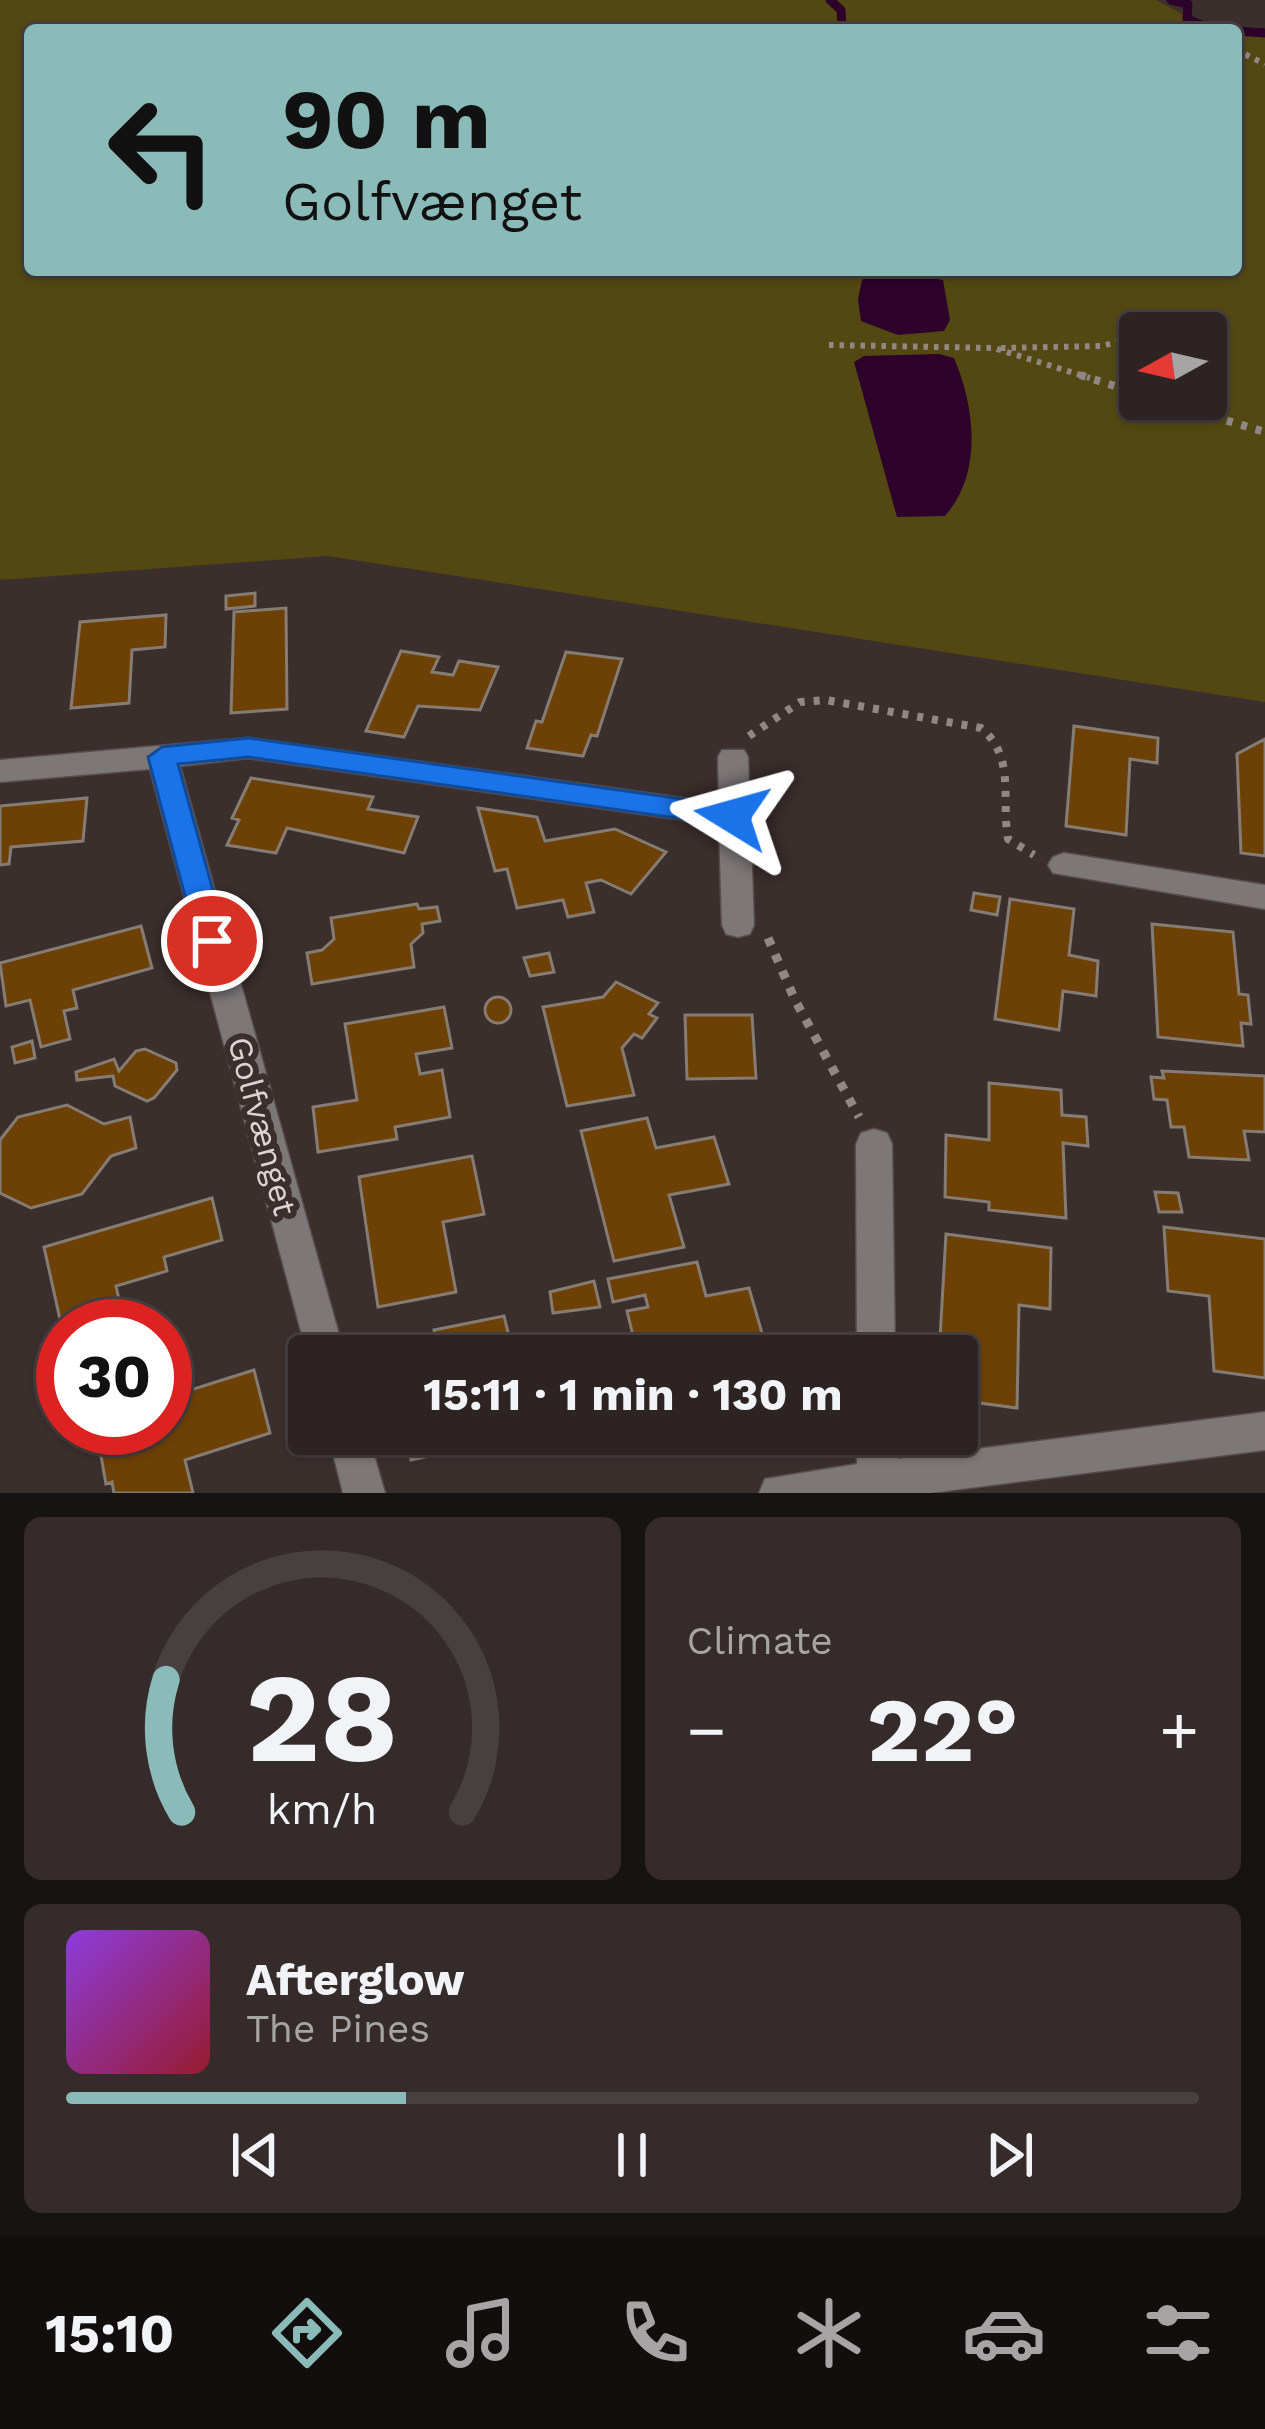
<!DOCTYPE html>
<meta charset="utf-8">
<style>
body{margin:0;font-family:"Work Sans",sans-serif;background:#342b2a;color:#f1f3f6;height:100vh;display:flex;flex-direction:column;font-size:45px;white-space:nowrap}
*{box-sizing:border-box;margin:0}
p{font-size:39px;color:#a6a4a5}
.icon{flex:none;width:66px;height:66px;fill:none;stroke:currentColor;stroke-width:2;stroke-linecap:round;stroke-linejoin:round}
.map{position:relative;height:1493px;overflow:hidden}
.details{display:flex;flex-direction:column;gap:24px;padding:24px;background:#181313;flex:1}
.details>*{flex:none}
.guide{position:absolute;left:24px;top:24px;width:1218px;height:252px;border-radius:12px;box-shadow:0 3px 9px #0004,0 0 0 3px #484040;background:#8bbbb9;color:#111;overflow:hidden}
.needle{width:78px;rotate:262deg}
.buttons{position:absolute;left:1119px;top:312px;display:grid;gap:24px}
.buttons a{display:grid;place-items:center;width:108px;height:108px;border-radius:12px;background:#2c2322;box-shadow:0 3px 9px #0004,0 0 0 3px #484040;font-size:60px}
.speed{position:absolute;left:36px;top:1299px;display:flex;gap:24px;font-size:60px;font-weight:700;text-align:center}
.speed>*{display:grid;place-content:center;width:156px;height:156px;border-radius:50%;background:#2c2322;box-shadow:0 3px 9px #0004,0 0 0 3px #484040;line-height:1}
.speed .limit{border:18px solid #d22;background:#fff;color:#111}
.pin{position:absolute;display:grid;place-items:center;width:102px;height:102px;color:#fff;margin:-51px;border:6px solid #fff;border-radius:50%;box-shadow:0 3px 12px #0007}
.me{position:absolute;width:132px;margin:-66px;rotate:278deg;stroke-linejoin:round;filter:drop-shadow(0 0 9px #0008)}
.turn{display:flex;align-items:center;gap:42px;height:252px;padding:0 60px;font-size:54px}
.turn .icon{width:156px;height:156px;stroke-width:2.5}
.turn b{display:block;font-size:84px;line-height:102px}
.big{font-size:90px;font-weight:700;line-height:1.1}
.details .widget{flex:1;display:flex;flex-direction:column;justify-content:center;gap:18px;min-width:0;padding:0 42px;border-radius:18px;background:#342b2a}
.details .dial{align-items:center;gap:0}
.dial svg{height:312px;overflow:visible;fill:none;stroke:#484040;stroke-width:7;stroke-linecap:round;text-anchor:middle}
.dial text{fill:#f1f3f6;stroke:none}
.song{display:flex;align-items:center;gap:36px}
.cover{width:144px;height:144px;border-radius:18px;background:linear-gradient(135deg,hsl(270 70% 55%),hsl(350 70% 35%))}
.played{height:12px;border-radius:6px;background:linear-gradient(90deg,#8bbbb9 30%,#484040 30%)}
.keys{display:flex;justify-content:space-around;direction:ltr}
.heat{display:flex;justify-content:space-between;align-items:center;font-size:66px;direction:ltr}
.details .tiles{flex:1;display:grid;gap:24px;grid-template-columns:1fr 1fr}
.widget:last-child{grid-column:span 2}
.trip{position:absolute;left:288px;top:1335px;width:690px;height:120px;border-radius:12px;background:#2c2322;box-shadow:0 3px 9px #0004,0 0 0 3px #484040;font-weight:700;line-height:120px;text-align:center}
.menu{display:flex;height:192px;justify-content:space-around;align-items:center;background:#120e0e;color:#a6a4a5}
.menu .icon{width:84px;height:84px}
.menu .selected{color:#8bbbb9}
.menu b{font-size:54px;color:#f1f3f6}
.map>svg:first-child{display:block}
.green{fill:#534811;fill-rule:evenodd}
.water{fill:#2d022b}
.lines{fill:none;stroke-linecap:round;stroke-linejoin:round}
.stream{stroke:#2d022b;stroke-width:9}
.building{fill:#6d4006;stroke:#857c73;stroke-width:3}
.minor-casing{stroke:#584d4b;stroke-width:3}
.path-far2{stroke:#918785;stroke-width:6;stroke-dasharray:4.5 6;stroke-linecap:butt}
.path-far1{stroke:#918785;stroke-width:8;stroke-dasharray:6 9;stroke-linecap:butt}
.path{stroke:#918785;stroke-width:9;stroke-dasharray:8 10;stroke-linecap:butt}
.minor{fill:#7d7778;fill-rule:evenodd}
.route{fill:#1a73e8;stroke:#114b97;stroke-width:3}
.labels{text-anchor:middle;stroke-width:12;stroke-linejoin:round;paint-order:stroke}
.street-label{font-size:33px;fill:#dbd4d2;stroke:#3b2f2d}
</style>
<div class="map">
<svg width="1265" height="1493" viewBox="0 0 1265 1493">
<rect width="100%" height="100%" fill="#3b2f2d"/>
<path class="green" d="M0,0h1156l57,30h-1183v240h1206v-239l29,2v669l-937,-146 -328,24zM1140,333h66v66h-66z"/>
<path class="water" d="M897,272l46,8 7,40 -6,11 -46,4 -37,-14 -3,-22 4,-19 11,-6z
M939,354l15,4c21,49 29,115 -9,158l-48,1 -43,-155 10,-6z"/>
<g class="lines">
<path class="stream" d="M830,0l11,10 1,20
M1171,0l17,4 -1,15 26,11
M1236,31l29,2"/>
</g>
<path class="building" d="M255,593v13l-29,3v-13z
M286,608l1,101 -56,4 3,-101z
M166,615l-1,32 -33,3 -3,53 -58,5 9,-86z
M401,651l38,6 -7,15 21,3 6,-14 39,6 -18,43 -62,-4 -14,31 -38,-6z
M566,652l56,7 -25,77 -6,-1 -8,21 -56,-8 9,-27 6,1z
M1074,726l84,12 -1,25 -27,-4 -4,76 -60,-9z
M1265,739v117l-24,-3 -4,-99z
M251,778l122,19 -5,12 50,8 -14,36 -117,-25 -11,25 -49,-8 12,-25 -7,-2z
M87,798l-4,43 -72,6 -2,17 -9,1v-59z
M478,808l59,9 8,24 70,-12 51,23 -35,42 -30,-14 -15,3 8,29 -26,5 -5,-17 -46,8 -10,-39 -12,2z
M974,893l26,4 -3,18 -26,-5z
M1010,899l64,10 -5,46 29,6 -2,35 -33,-5 -4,39 -64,-11z
M417,904l2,5 18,-2 3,14 -18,3 1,9 -12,11 3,23 -102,17 -5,-31 15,-3 12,-11 -3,-21z
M1152,924l81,8 6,62 9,1 3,29 -10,-1 2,23 -85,-9z
M141,926l11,42 -79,22 4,18 -13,3 6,28 -29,8 -11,-47 -24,6 -6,-43z
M549,953l5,19 -24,4 -6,-18z
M616,982l42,21 -9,11 8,4 -15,20 -8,-4 -12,14 12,47 -67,11 -24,-99 60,-10z
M485 1010a13 13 0 1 1 26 0a13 13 0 1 1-26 0Z
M444,1007l8,41 -36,6 4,20 22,-4 8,47 -55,10 2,12 -79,13 -5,-45 44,-7 -12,-76z
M685,1015h67l4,63 -69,1z
M32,1041l3,17 -20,5 -3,-16z
M145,1049l31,14 1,7 -23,28 -7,3 -32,-15 -2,-10 -36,4 -1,-8 38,-13 5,12 17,-20z
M1162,1071l103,5v56l-21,-1 5,29 -60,-3 -5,-30h-13l-4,-27 -13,-1 -3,-22 13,1z
M989,1083l72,7 1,25 24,2 2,29 -25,-3 3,75 -77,-8v-8l-44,-5 1,-62 43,5z
M67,1105l37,19 26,-7 6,31 -25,8 -29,38 -51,14 -31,-15v-53l18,-23z
M647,1118l9,30 58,-11 15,47 -60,11 15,52 -70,14 -33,-130z
M472,1156l12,58 -41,8 13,70 -78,15 -19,-130z
M1155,1192l23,1 4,19h-23z
M212,1198l10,42 -58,17 3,14 -51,15 9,40h-62v7l-19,-86z
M1164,1227l101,12v139l-51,-7 -5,-75 -41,-5z
M946,1234l105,14 -1,61 -31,-4 -2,103 -60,-8v-44h-18z
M697,1262l9,34 43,-8 17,59 -45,9h-83l-11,-45 21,-4 -3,-12 -32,7 -5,-23z
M594,1281l6,26 -47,6 -3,-21z
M504,1316l6,24 25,-6 5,22h-101l-5,-26z
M254,1370l16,63 -85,27 8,33h-79l-2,-11 -6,2 -10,-56h69v-30z
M407,1434h122l1,1 -119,25z"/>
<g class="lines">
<g class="minor-casing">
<path id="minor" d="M248,738l471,65 -1,-46 4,-7h22l4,7 6,168 -4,9 -12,3 -12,-3 -4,-9 -3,-100 -471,-67 -68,8 165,590h-36v5l-159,-592 -150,13v-22z
M1064,853l201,32v24l-212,-36 -5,-8 5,-8z
M874,1129l13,4 5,11 3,212h-38l-1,-212 5,-11z
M1265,1412v38l-335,43h-171l6,-14 92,-15v-30h40l1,25z
M328,1434h40l17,59h-42z"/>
</g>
<path class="path-far2" d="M1028,25l11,5
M1236,50l29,14
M1154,333l59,-17
M829,345l165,3 96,30
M1001,348l100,-2 39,-9"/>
<path class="path-far1" d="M1080,375l60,19
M1155,399l110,33
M749,736l51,-34 26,-2 155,28c35,29 20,71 27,111l26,16"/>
<path class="path" d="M768,938l27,62 64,117"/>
<use href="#minor" class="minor"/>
</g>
<path class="route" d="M248,738l484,68 14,10 -14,10 -484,-69 -70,7 49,177 -4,8h-21l-5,-8 -49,-184 14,-10z"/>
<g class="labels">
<g class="street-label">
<text transform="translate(263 1126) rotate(75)" y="12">Golfvænget</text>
</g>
</g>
</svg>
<div class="buttons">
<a><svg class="needle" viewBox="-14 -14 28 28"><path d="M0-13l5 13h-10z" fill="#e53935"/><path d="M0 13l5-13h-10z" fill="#a6a4a5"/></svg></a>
</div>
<div class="speed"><div class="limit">30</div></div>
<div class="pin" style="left:212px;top:941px;background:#d93025"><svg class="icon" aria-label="arrive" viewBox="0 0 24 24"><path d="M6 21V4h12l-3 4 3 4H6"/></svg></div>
<svg class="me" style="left:732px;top:816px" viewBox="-20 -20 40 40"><path d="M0-17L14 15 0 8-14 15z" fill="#1a73e8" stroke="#fff" stroke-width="4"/></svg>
<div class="trip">15:11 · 1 min · 130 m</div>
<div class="guide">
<div class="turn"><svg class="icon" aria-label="left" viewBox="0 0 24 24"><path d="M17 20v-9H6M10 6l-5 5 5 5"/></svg><div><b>90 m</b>Golfvænget</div></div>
</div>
</div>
<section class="details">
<div class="tiles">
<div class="widget dial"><svg viewBox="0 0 100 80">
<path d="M14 69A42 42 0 1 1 86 69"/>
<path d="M14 69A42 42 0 0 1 10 35" stroke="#8bbbb9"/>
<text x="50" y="56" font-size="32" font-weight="700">28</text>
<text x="50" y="72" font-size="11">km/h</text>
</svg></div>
<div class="widget"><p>Climate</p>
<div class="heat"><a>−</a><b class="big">22°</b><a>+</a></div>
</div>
<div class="widget">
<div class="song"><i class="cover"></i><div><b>Afterglow</b><p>The Pines</p></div></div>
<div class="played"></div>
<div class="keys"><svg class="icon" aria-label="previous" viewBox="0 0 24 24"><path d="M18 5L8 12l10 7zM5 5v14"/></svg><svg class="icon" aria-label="pause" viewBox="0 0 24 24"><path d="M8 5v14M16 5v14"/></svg><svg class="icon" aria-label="next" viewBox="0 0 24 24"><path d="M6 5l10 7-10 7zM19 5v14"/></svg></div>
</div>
</div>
</section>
<nav class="menu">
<b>15:10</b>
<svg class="icon selected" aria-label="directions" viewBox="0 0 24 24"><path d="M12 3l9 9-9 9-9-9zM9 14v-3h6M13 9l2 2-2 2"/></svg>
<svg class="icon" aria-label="music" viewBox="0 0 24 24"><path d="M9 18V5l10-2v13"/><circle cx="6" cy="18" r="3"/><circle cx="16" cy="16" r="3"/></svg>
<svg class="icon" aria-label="phone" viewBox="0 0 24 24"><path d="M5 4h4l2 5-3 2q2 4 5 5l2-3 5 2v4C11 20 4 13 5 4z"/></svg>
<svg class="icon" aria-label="climate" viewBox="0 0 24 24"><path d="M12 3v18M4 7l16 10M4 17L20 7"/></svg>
<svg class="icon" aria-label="car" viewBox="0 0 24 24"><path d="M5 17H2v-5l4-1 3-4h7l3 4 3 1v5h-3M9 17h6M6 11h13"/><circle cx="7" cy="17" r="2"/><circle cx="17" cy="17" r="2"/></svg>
<svg class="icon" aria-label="filters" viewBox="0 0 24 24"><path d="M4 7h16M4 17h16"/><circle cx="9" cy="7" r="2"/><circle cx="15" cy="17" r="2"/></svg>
</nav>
